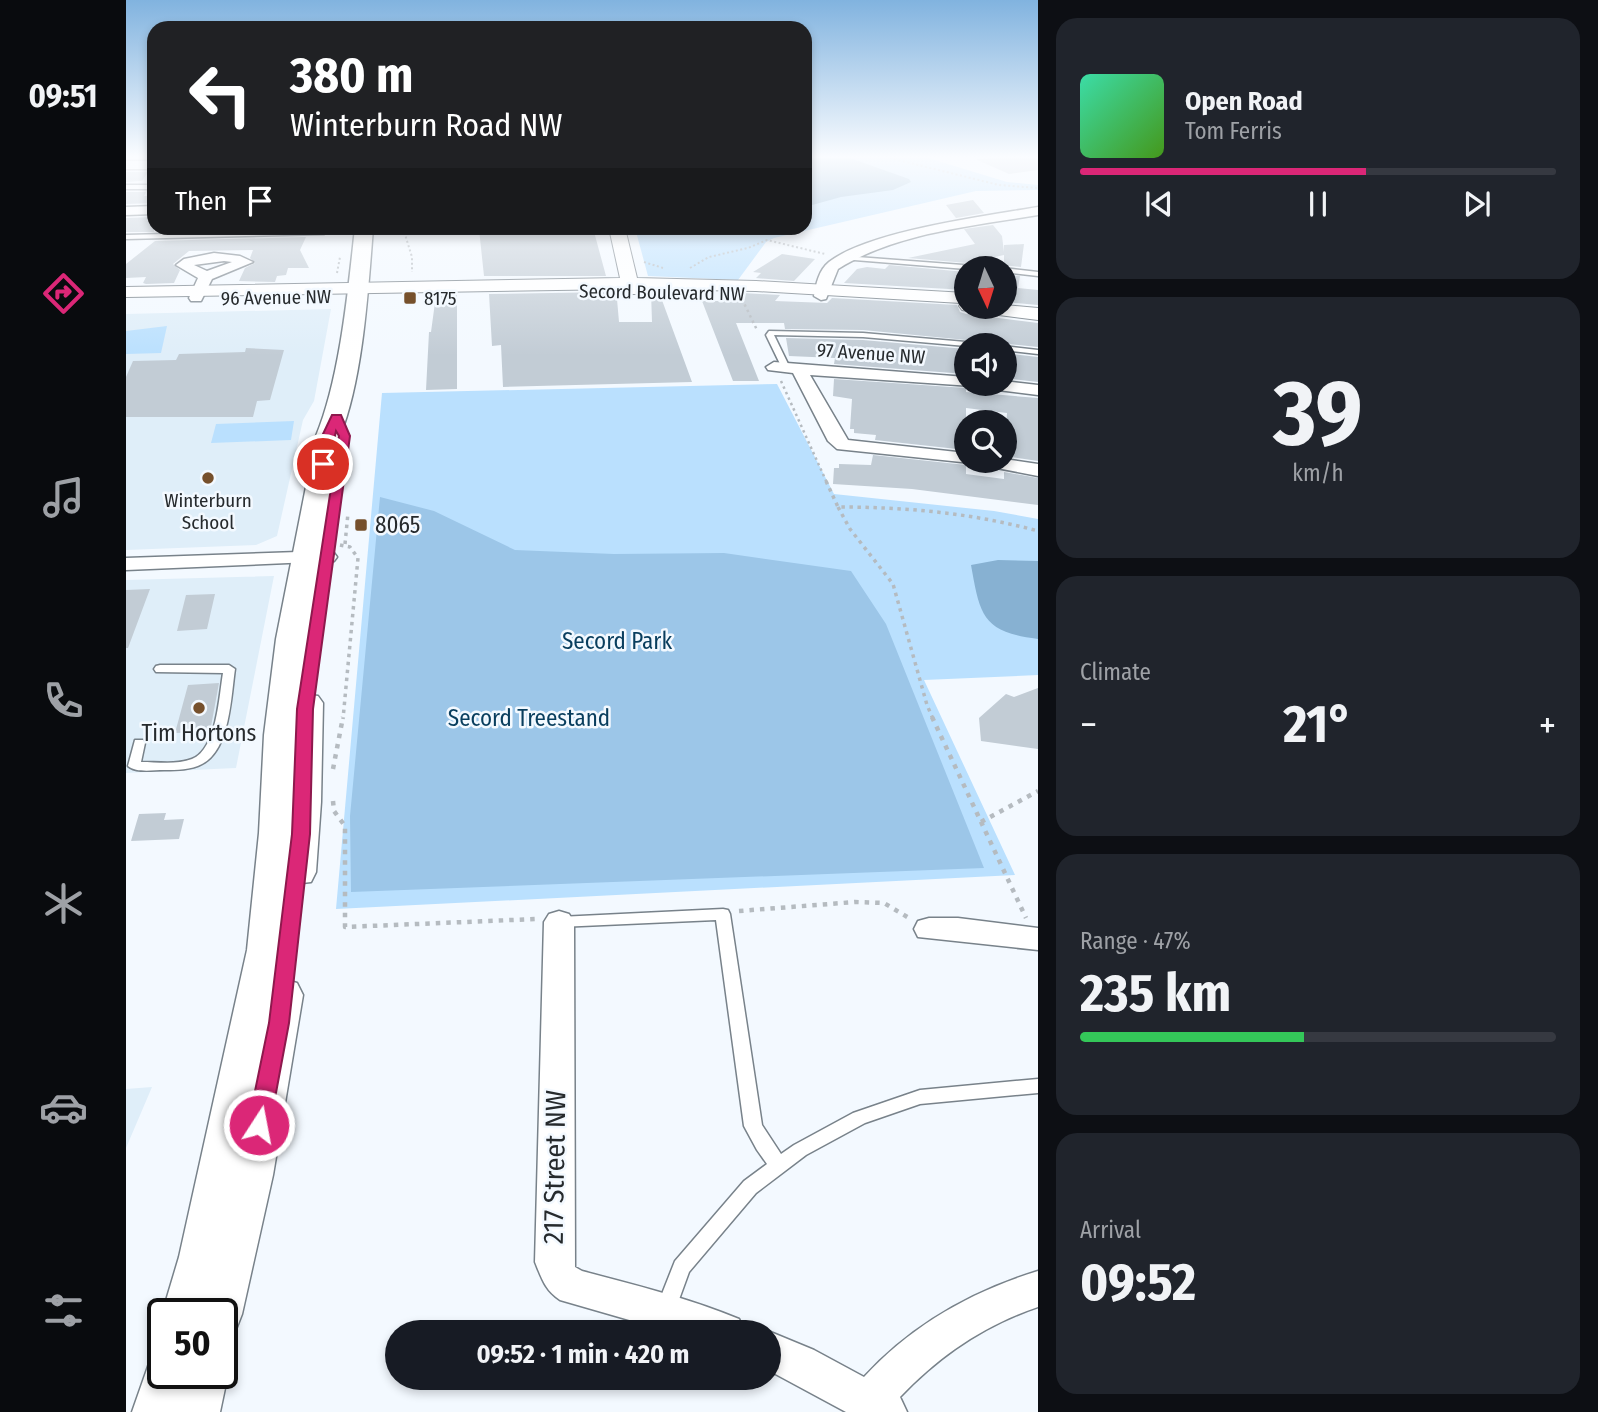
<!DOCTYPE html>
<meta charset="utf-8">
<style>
body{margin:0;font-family:"Fira Sans Condensed",sans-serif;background:#20242c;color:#f1f3f6;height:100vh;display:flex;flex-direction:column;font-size:26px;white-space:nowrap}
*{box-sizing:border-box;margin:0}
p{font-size:23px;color:#9ea1a6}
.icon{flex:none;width:38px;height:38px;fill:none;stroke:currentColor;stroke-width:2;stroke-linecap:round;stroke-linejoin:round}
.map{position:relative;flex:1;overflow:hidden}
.panel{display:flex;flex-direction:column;gap:18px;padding:18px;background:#0d0f14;width:560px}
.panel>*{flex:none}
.top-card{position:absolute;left:21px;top:21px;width:665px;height:214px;border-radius:21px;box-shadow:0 4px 10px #0003;background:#202124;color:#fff;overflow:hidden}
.needle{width:46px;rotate:176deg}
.fabs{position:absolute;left:828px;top:256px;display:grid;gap:14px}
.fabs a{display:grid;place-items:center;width:63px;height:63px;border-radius:50%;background:#171b24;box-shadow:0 4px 10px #0003;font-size:35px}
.speed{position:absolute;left:21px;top:1298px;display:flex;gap:14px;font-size:35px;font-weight:700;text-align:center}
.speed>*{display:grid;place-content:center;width:91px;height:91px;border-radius:50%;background:#171b24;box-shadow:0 4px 10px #0003;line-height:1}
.speed .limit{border:4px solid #111;border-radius:10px;background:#fff;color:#111}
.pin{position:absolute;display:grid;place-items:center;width:60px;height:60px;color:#fff;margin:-30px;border:4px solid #fff;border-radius:50%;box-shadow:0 2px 7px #0007}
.me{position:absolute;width:77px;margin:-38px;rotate:11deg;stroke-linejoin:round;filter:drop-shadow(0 0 5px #0008)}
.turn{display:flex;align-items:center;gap:24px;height:147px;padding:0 28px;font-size:32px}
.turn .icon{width:91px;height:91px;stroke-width:2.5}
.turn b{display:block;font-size:49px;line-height:60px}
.then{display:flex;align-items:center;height:66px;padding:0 28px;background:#0003;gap:14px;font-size:26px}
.big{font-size:52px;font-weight:700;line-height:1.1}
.panel .widget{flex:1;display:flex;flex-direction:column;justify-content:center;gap:10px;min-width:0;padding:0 24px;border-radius:21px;background:#20242c}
.panel .dial{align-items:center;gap:0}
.dial b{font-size:91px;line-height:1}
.song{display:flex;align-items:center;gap:21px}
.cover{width:84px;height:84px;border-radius:10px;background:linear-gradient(135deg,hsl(160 70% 55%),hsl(100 70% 35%))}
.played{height:7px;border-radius:4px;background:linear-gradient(90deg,#db2777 60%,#363941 60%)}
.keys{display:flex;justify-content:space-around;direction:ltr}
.heat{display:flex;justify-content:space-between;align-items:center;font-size:38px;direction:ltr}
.charge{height:10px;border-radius:5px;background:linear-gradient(90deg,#34c759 47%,#363941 0)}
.trip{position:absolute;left:259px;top:1320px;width:396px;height:70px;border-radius:35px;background:#171b24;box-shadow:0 4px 10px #0003;font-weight:700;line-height:70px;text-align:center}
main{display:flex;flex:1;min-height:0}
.dock{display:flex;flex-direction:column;width:126px;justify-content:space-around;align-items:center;background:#090b0e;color:#9ea1a6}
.dock .icon{width:49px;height:49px}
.dock .on{color:#db2777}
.dock b{font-size:32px;color:#f1f3f6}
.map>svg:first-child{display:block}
.built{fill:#dfeef9}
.green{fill:#bae0fe}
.forest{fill:#9cc6e8}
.water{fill:#87b1d2}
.building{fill:#c2ccd5}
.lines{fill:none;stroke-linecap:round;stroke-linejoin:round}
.service-casing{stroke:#78828a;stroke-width:3}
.minor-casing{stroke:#78828a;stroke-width:3}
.tertiary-casing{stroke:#78828a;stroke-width:2}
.secondary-casing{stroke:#78828a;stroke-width:3}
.path-far3{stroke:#b5bbc0;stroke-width:2;stroke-dasharray:2 2.5;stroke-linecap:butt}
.path-far2{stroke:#b5bbc0;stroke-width:2.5;stroke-dasharray:2.5 3.5;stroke-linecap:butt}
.path-far1{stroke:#b5bbc0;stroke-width:3.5;stroke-dasharray:3.5 4.5;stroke-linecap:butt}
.path{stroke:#b5bbc0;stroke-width:4.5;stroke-dasharray:4.5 6;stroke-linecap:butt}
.service{fill:#fff;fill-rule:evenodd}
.minor{fill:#fff;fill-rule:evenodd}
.tertiary{fill:#fff;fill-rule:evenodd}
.secondary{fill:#fff;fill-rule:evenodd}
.route{fill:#db2777;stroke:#8e194d;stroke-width:2}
.poi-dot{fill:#76502c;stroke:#f3f9ff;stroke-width:2.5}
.labels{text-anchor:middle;stroke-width:5;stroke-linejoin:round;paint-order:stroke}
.far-street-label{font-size:19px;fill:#262a2d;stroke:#f3f9ff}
.far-poi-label{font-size:19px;fill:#262a2d;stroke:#f3f9ff;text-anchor:start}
.poi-label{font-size:23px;fill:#262a2d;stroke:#f3f9ff;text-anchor:start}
.park-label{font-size:23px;fill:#093e5e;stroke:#f3f9ff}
.near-street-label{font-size:28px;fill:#262a2d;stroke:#f3f9ff}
</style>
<main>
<nav class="dock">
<b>09:51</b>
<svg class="icon on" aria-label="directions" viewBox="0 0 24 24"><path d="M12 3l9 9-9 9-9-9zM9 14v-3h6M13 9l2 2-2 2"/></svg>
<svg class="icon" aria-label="music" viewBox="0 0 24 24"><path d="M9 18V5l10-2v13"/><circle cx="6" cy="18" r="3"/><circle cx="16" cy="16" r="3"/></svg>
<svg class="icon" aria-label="phone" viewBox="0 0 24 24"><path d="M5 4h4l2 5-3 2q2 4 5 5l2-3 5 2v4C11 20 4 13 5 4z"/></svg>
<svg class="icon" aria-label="climate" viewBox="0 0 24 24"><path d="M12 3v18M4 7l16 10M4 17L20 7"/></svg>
<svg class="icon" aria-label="car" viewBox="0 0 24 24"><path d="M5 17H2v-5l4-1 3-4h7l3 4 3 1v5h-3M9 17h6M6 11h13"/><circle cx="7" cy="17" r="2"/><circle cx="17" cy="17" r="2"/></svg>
<svg class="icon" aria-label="filters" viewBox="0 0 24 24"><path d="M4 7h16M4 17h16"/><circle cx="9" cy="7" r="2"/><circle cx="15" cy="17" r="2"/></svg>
</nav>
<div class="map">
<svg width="912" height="1412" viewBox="0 0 912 1412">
<rect width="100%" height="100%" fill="#f3f9ff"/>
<path class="built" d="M205,309l-17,92 -11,19 -26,116 -21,9 -130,5v-236z
M148,576l-38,192 -110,5v-193z
M26,1087l-26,61v-59z"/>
<path class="green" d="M679,158h123l79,24 31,3v5l-62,1 -202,47 -8,4 -28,38 -90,-4 -13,-48h170z
M41,326l-6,27 -35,1v-23z
M651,384l57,110 160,17 44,8v156l-114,5 91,195 -679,34 46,-516z
M168,421l-3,19 -80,3 5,-19z"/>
<path class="forest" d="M254,497l54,14 81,39 99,4 110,-1 127,18 35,53 98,244 -633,24 -1,-76z"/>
<path class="water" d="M679,158h45l59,21 2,3 -18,8 -52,7 -36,10z
M872,560l40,1v78c-56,-7 -58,-24 -67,-74z"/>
<path class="building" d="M912,158v12l-29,4 -34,-15z
M0,172h22l-6,9 11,-1 -27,2z
M0,192h20l-2,4h10v7l-28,1z
M847,200l11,13 -28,5 -10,-13z
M28,217v15h-28v-14z
M867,225l9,11 2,16v-7l20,-1 -3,23 -17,-2v-10l-37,8 -59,-5 67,-14 -11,-15z
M45,228h137l-141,3z
M467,228l13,48h-122l-5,-47z
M180,237l-6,13 9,18h-21l-2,7 -9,1 -2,6 -36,-1 6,-13 10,-5 -5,-5 3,-8 -64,1 -16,13 7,6 -6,13 -28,1 -3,-1 3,-6 -20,1v-14l29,-23z
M656,254l33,5 -21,22 -38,-3 5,-5 -8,-1z
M763,265l77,7v18l-122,-7 13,-14 10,-2 18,2z
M878,275l16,1 -2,12 20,2v15l-34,-3z
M484,292l2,7h5l2,23h33l-1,-30h8l33,90 -189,5 -2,-42 -9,1 -3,-52z
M616,293l38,2 -5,6 52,2 5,-5 125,7 3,7 6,2 72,9v24l-175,-17 -78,-1 -1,-6h-48l23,58h-26l-31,-80h33z
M331,294v95l-31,1 3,-58h2l5,-37z
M660,338l77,2 103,9v25l-132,-10 1,-6 -46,-2z
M120,348l38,2 -14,50 -13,1 -4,16h-127v-40l7,-16 43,-1 3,-6 66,-2z
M878,353l34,4v25l-34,-4z
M708,379l132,9v4l72,6v63l-34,-5 3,-43 -41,-5v42l-91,-10 1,-5 -22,-2v-4h-4l2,-30 -19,-3z
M747,455l93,10v9l38,5v-7l34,6v27l-126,-16 -79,-5 1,-16h5v-4l32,1z
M24,589l-22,59h-2v-58z
M89,594l-8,35 -30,2 9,-36z
M93,683l-9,49 -35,1 13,-48z
M912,688v61l-57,-8 -2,-23 27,-24 8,3z
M40,813l-2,7 20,-1 -5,20 -48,2 8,-27z"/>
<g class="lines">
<g class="service-casing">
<path id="service" d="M0,185h28v4h-28z
M200,228h7l-9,6 -198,5v-4l196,-5z
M718,256l132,10 3,2h-13v1l-124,-10v-2z
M878,268l34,4v4l-34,-4z
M643,331l94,2 114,10 4,2h-15v1l-103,-9 -89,-2 16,33 -4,2 -4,-2 -16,-33z
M878,346l34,4v4l-34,-4z
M34,665h69l6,4c-4,27 -5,81 -33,95 -11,6 -25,6 -38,6 -11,0 -28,3 -36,-4l7,-26h8l2,3 -4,19c16,0 36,3 51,-3 25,-10 27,-63 31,-86l-67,-1 -2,-3 2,-3z
M597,909l5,1 2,4 32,211 19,29 13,-9 59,-32 67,-23 118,-11v14l-118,11 -55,19 -59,32 -50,38 -67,79 -16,44 -7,2 -7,-2 -3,-7 19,-48 69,-80 23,-17 -10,-14 -13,-24 -28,-206 -157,7 -5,-1 -2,-4 2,-4 5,-1z"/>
</g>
<g class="minor-casing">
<path id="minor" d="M0,161h28v8h-28z
M28,206v8l-28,1v-8z
M912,207v8c-66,11 -143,18 -200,54l-12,30 -5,1 -7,-4c2,-12 5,-26 15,-34 40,-31 157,-46 209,-55z
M88,253l26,3 13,6 -41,17 -11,22h-10l-2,-3 9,-20 -22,-13 8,-6zM98,261l8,1 -25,9 -13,-6z
M648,362l192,15v6h8l-2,3 -162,-11 38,65 118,13v7l38,-1 34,5v12l-67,-13 -134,-14 -9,-8 -35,-68 -25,-3 -2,-3z
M878,381l34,4v10l-56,-7 -8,-5h30z
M201,551l7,2 3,4 -3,4 -208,9v-12z
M433,911l10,3 5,8 1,345 7,4c53,14 106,27 157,48l6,13h-74l-111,-32c-15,-10 -18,-21 -25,-38l9,-340 5,-8z
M803,918h29l80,10v22l-120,-13 -4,-8 4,-8z
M912,1271v36c-54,18 -99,49 -138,90l7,15h-61l-78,-42v-38h-3l3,-1 46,19 50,27c48,-52 106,-85 174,-106z"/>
</g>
<g class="tertiary-casing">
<path id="tertiary" d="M483,228h16l12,50 119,3 210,12v13l38,-1 34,3v12l-70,-9 -6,-1 -3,-4 2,-3 -205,-12 -116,-2 -3,5h-12l-3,-5 -496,8v-10l494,-9z"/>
</g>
<g class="secondary-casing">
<path id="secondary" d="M229,228h18c-5,63 -10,150 -33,208l-32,203 -6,55 16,2 5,7 -2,99 -5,70 -5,10 -18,2 -4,66 -6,29 14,4 6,12 -30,180 -31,139 -7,18 -13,5v-23h-59v3l-1,-3 17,-57 68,-307 12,-117 5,-98 12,-96 40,-203c24,-58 32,-145 39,-208z
M37,1350v24h59v-15l6,15 -8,38h-88l20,-57z"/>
</g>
<path class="path-far3" d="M764,158l109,27 39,3
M277,228l9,29v15
M518,262l19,6
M564,268l19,-11 39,-9 19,-8 58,14
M211,273l3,-16"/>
<path class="path-far2" d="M616,299l15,31
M655,381l46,102"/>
<path class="path-far1" d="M700,481l12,26c68,0 134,6 200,24
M712,507l12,22 43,55 34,121 6,14
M219,544l3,-31
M214,545l10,2 8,11 -15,161"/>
<path class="path" d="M806,717l94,201
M207,769l10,-52
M207,801l1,10 11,15v101l191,-8
M855,822l57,-31
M613,911l116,-9 29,1 25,15"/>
<use href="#service" class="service"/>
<use href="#minor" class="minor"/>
<use href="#tertiary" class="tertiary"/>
<use href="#secondary" class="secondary"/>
</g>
<linearGradient id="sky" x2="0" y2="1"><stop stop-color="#81b3df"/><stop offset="0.44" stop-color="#fafcff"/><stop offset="1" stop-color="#fafcff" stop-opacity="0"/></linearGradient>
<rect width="912" height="356" fill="url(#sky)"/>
<path class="route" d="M206,415h9l9,21 -37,273 -3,125 -21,189 -19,102 -3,6 -8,3 -8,-3 -3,-6 21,-102 23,-189 5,-125 42,-273 -3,-5 -7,33 -6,3 -6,-3 5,-28z"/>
<g class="poi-dot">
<rect x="277" y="291" width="14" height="14" rx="3.5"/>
<circle cx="82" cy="478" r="7"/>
<rect x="228" y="518" width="14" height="14" rx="3.5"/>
<circle cx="73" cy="708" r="7"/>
</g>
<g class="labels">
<g class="far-street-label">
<text transform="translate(536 292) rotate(1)" y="7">Secord Boulevard NW</text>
<text transform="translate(150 297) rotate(-1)" y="7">96 Avenue NW</text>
<text transform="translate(745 353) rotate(4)" y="7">97 Avenue NW</text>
</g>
<g class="far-poi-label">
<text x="298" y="305">8175</text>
<text x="82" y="507" text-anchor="middle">Winterburn<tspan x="82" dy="22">School</tspan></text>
</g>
<g class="poi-label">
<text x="249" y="533">8065</text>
<text x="73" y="741" text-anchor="middle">Tim Hortons</text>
</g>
<g class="park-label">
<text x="491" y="649">Secord Park</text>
<text x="403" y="726">Secord Treestand</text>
</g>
<g class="near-street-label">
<text transform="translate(428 1167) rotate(-89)" y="10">217 Street NW</text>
</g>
</g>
</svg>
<div class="fabs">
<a><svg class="needle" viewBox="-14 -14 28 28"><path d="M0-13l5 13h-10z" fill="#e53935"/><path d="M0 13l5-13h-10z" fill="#9ea1a6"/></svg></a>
<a><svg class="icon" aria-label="sound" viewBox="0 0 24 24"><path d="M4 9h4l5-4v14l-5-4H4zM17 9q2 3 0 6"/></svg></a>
<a><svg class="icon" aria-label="search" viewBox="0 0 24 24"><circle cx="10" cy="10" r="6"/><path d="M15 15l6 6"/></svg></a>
</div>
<div class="speed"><div class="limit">50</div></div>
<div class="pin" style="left:197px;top:464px;background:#d93025"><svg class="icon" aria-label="arrive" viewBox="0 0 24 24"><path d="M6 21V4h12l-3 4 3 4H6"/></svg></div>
<svg class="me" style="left:133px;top:1125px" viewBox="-20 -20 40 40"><circle r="17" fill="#db2777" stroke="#fff" stroke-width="3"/><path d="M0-11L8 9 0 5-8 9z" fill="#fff"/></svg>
<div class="trip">09:52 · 1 min · 420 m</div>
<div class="top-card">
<div class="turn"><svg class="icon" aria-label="left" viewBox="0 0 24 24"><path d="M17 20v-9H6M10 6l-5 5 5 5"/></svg><div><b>380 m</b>Winterburn Road NW</div></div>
<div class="then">Then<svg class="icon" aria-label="arrive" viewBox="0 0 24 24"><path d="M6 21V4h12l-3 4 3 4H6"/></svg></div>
</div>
</div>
<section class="panel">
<div class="widget">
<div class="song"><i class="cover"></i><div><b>Open Road</b><p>Tom Ferris</p></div></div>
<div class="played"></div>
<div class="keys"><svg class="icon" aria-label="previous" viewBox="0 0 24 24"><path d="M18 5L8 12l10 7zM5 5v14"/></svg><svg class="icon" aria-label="pause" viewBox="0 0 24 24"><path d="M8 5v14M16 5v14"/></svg><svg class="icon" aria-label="next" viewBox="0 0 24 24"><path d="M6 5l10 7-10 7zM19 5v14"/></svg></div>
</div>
<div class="widget dial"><b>39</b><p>km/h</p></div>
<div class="widget"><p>Climate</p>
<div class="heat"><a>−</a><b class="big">21°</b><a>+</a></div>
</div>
<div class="widget"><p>Range · 47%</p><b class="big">235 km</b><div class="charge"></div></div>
<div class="widget"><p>Arrival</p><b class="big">09:52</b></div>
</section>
</main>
